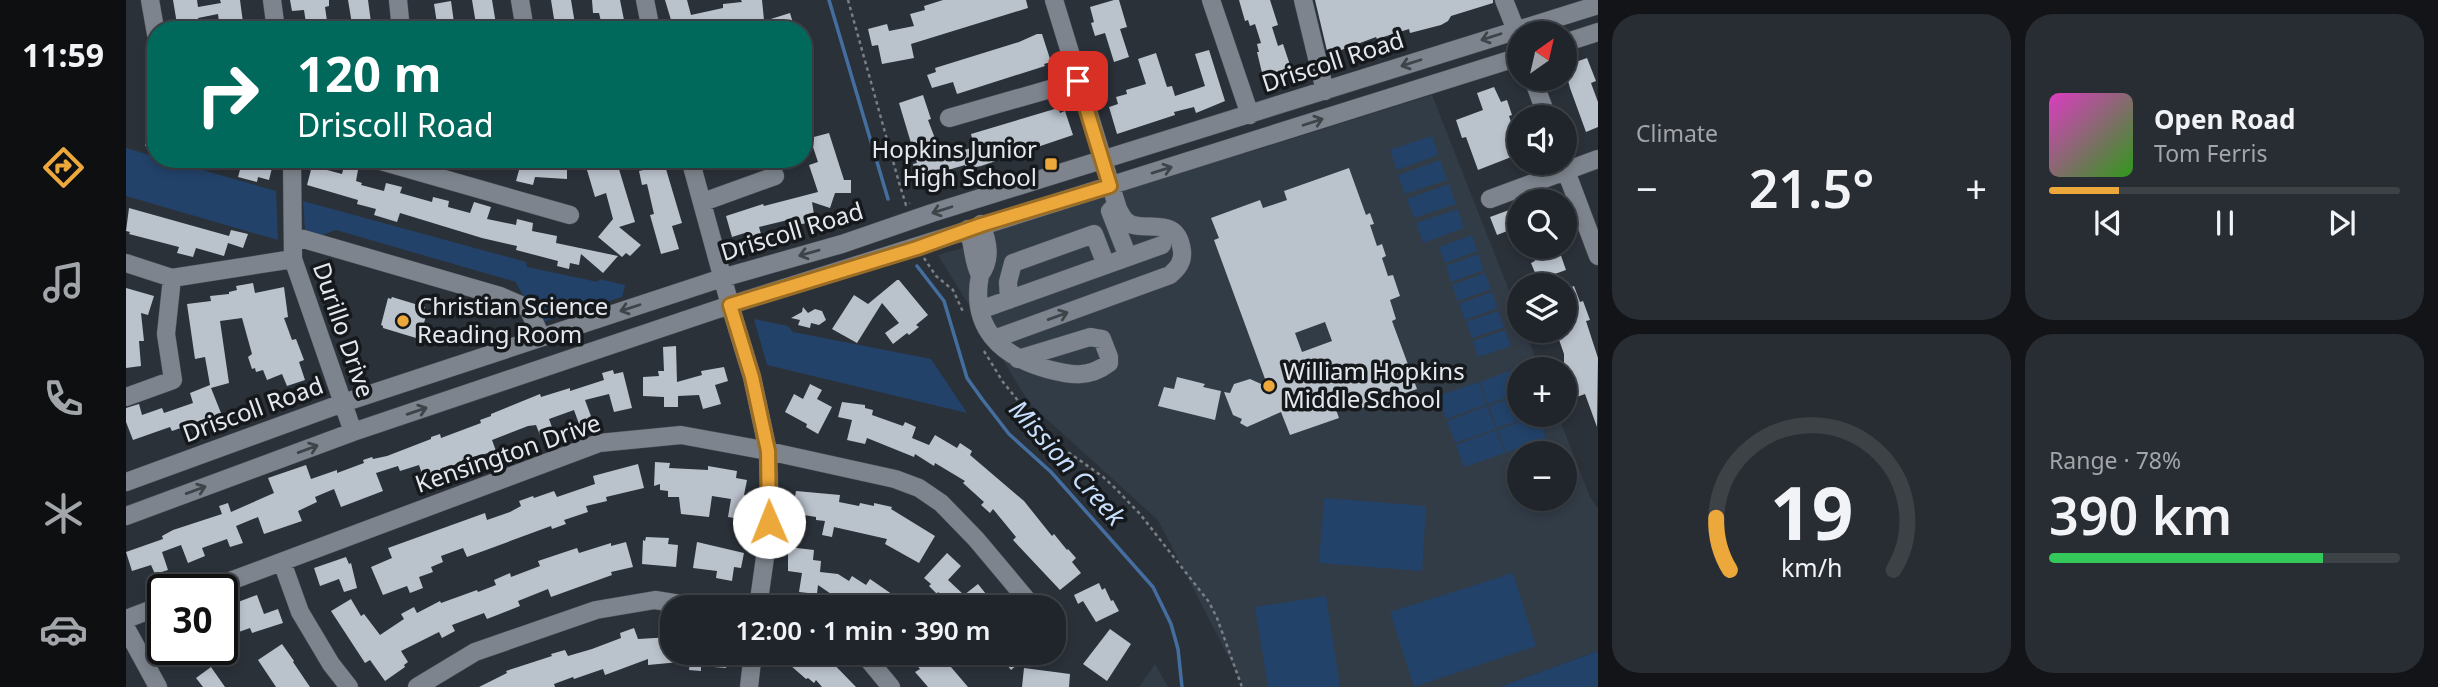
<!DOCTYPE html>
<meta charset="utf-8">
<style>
body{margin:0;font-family:"Noto Sans",sans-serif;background:#282d33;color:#f1f3f6;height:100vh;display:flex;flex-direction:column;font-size:26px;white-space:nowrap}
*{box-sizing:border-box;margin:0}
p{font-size:23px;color:#a2a5a9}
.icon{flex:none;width:38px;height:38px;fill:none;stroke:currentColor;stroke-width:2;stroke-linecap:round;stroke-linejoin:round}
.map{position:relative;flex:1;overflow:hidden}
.details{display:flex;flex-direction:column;gap:14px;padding:14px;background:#121418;width:840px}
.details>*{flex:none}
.top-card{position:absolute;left:21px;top:21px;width:665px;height:147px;border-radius:28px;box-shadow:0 4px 10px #0003,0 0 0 2px #3d4247;background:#00695c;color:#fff;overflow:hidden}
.needle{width:46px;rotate:34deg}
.buttons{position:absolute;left:1381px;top:21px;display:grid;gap:14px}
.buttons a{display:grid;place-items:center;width:70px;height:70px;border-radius:50%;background:#20252b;box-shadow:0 4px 10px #0003,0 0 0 2px #3d4247;font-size:35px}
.speed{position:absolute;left:21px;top:574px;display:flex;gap:14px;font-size:35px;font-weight:700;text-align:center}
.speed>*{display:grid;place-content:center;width:91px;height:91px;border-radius:50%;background:#20252b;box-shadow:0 4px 10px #0003,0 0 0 2px #3d4247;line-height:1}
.speed .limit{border:4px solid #111;border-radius:10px;background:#fff;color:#111}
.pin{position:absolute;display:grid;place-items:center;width:60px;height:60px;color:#fff;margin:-30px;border-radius:14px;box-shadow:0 4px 10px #0006}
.me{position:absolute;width:77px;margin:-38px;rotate:359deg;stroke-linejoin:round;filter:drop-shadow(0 0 5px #0008)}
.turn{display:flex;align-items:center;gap:24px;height:147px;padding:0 35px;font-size:32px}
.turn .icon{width:91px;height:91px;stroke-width:2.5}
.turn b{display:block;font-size:49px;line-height:60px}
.big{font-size:52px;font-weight:600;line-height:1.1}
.details .tile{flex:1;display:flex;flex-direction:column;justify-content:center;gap:10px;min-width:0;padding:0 24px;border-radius:28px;background:#282d33}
.details .dial{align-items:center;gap:0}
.dial svg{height:182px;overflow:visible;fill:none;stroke:#3d4247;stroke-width:7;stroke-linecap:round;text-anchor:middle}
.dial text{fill:#f1f3f6;stroke:none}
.song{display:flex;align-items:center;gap:21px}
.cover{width:84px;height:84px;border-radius:10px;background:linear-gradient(135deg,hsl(310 70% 55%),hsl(110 70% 35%))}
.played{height:7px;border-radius:4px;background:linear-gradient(90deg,#eda83b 20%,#3d4247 20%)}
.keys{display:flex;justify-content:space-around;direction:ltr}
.heat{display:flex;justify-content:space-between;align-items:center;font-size:38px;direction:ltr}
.charge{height:10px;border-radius:5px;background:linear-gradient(90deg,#34c759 78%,#3d4247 0)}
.details .tiles{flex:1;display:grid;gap:14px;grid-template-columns:repeat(2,1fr)}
.trip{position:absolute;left:534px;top:595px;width:406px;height:70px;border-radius:28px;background:#20252b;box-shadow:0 4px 10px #0003,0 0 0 2px #3d4247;font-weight:600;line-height:70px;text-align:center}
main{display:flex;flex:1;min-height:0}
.tab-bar{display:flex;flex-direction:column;width:126px;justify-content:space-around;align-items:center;background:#0d0f11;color:#a2a5a9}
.tab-bar .icon{width:49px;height:49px}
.tab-bar .selected{color:#eda83b}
.tab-bar b{font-size:32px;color:#f1f3f6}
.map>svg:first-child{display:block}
.built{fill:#323c47;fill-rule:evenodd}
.green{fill:#234269}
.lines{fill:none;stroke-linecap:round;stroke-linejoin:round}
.stream{stroke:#456ea0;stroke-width:3.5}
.building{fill:#bac2cc;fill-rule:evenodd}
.minor-casing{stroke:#4a4f56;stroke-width:19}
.path{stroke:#7a7f86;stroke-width:2.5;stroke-dasharray:3.5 3.5;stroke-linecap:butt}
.minor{stroke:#7d848d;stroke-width:18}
.oneway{stroke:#3f4449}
.route-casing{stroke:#9a6d26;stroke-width:18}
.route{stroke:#eda83b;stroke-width:12}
.poi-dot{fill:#eda83b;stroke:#16191c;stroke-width:2.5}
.labels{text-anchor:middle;stroke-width:7;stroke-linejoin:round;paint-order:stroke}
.street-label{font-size:24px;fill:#e5e8ee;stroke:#16191c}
.poi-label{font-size:24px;fill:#e5e8ee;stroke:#16191c;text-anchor:start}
.water-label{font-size:26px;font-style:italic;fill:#c7defd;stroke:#16191c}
</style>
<main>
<nav class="tab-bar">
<b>11:59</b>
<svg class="icon selected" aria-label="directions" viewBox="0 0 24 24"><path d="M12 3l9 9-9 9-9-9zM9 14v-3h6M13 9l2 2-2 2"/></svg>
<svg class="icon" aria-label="music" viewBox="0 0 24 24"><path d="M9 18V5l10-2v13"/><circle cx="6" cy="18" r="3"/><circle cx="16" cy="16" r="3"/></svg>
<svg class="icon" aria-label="phone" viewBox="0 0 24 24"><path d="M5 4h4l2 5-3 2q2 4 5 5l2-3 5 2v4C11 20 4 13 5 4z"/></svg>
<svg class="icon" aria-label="climate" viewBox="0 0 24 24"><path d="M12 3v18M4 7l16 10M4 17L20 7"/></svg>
<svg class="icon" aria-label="car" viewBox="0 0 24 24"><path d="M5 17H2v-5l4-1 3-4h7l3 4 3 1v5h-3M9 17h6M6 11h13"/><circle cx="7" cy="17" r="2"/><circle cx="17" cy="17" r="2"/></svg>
</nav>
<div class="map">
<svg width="1472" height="687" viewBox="0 0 1472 687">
<rect width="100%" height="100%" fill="#2b3139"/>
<path class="built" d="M1306,95l87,221v15h6l15,38h-21v46h39l32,82 8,12v142l-99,36h-255l-86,-167 -128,-116 -92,-149 39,-11 10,-20 123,-38 150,-37zM1393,453h45v46h-45z
M1029,664l13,23h-29z"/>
<path class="green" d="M1306,136l6,19 -41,15 -7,-20z
M0,148l30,9v2h8l112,32 2,49 -152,-44z
M1314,160l7,20 -42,14 -7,-19z
M1323,184l7,20 -42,14 -7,-19z
M177,201l223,61 1,5 71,15 1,-3 26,6 -3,12 -79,25c-9,-14 -21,-25 -27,-40l-180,-52 -13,5 -18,-4z
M1332,209l6,19 -41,15 -7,-20z
M1346,235l5,16 -32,12 -6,-16z
M1352,254l6,16 -33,12 -5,-16z
M1359,273l6,16 -33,12 -6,-16z
M1366,292l5,16 -32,12 -6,-16z
M1372,311l6,16 -32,11 -6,-16z
M628,319l34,7 5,6 138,27 36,54 -200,-48z
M1379,330l6,16 -33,11 -5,-16z
M1394,367l-1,26 -31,11 -8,-22z
M1352,382l9,22 -41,15 -8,-23z
M1393,395v20h16l-38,13 -8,-22z
M1361,406l9,23 -41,14 -8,-22z
M1412,415l8,23 -40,15 -8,-23z
M1370,430l9,23 -41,14 -8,-22z
M1198,498l102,8 -4,65 -103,-8z
M1387,573l23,73 -122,41 -24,-75z
M1200,596l14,91h-72l-13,-80z
M1472,651v36h-99z"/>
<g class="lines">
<path class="stream" d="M703,0l59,199
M791,266l27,35 23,77 15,21 27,35 42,38 102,115 18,37 7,25 4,38"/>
</g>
<path class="building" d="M47,0h24l1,7 23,-4 -1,-3h20l4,30h-24l-2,-16 -20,4 2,11 -22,1z
M164,0h39v6l-4,1 3,21 -21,2 -3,-20 -12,1z
M222,0h20l4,30h-19z
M346,0h20l5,30h-20z
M425,0h20l5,30h-12l-1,-6 -8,1z
M466,0h28l6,30h-23l-4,-17h-6z
M539,0h22l4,15 32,-7v-4l19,-2 -1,-2h21l2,20 -54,4 1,6h-37z
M817,0h83l2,8 -117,36 3,14 -32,6 -4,-19 -6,1 -4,-17 19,-5 2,7 25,-5 -4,-12 15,-4 -1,-4z
M988,0h5l8,27 -7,2 9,28 -15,5 -9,-29 -10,3 -4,-13 3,-1 -4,-15z
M1113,0h31l8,25 -6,2 6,19 5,-2 9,27 -28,10 -7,-29h2l-2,-8 4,-1 -6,-19 -5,2 -2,-6 -3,1z
M1189,0h178v3l-42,13 -3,5 -7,4 -31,8 -1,-4 -32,10 -1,-2 -48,18z
M325,1l4,29h-17l-4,-26z
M664,13l5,17h-31l-3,-8z
M911,34h5l9,28 -7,2 1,2 -88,28 -4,-12 -21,6 -5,-13 9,-3 -1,-4 84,-26z
M1083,50l16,51 -29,12 -2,-6 -20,5 1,3 -58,19 -8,-27 9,-3 -2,-7 11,-3 -1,-4 20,-6 -8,-25 18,-6 11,34 5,-1 3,10 30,-10 -10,-32z
M1461,58l9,23 -5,2 7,19v25l-12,5 -16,-44 -6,-22z
M1368,87l7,15 6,-2 5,15 -3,1 10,29v9l-41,16 -12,-33 -4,1 -6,-18 27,-10 -6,-17z
M797,95l8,24 -3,1 14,37 32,-10 -3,-13 87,-26 2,5 5,-2 8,24 -92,31 -15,3 -1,-4 -48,14 -4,-15 4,-1 -18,-60z
M26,119h4v29l-11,-2z
M703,133l15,47h7v13h-16l-5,15 -18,-6 3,19 -17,4 -2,-7 -37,9 2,7 -11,4 -2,-6 -16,5 -6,-21 37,-12 1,2 54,-14 -9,-27 9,-3 -8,-24z
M117,159h21l-1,2 10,3 -4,16 -11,-3 -1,5 -19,-5z
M363,159h108v5l16,-5 3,7h2l17,56 -16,5 22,18 -11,11 -4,-3 -4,4 -24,-20 15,-18 -7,-26 -11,4 -8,-27 -20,-1v10l-32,-2 -2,8 -17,-4 3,-11 -30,-7z
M520,159h17l19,64 -10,3 7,23 -18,5 -11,-39 4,-1 -7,-30 -5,1 -3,-14 9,-2z
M186,166l30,8 2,-8 14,4 -2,11 6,2 -1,2 23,6 2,-8 16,4 -2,6 32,9 1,-5 16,4 -1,6 22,6 4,-11 17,5 -4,12 29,6 1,-6 16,4 -1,8 25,5 -1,7 62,13 -15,17 -22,-19 -2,11 -9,-2 -1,6 -12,-3 1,-5 -42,-11 1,-4 -35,-8 -82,-25 -3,9 -23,-7 2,-6 -19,-5 1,-4 -51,-15z
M1223,168l17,47 4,-2 4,11 -4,1 7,21 5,-2 4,12 -4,2 6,18 5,-1 7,21 -10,4 6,19 -4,2 25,68 -55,19 -5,-15 -24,8 6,17 -49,17 -9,-23 -34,15 -7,-4 2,-4 -9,-4 -9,-23 6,1 4,-9 16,-5 18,8 -54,-147 5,-2 -8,-20 49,-18 3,8 24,-8 -3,-9zM1199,322l7,19 -30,11 -7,-19z
M3,208l100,28 2,-6 17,4 -5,14 -15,-5 -4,13 -28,-8 -3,9 -16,-4 2,-6 -50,-13 1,-2 -4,-1z
M1383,210l6,18 -18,7 -7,-18z
M1432,247l8,23 -28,10 -7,-17 4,-2 -2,-6z
M771,280h2l29,35 -12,10 3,2 -10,8 -2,-2 -14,11 -8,-11 14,-10 -17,-20 -25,40 -25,-14 22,-34 14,9z
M127,283l2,10 29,-6 4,30 -4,1 8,22 4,-1 8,21 -5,2 6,18 -18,6 -5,-12 -15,6 -4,-10 -7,2 -1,-4 -3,1 -4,-12 4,-3 -10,-36 -22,3 9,62 -18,5 10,25 -7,3 2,4 -20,7 -4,-3 -20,7 -2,-4 -37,13 -7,-18v-14l13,-4 3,11 20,-7 2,5 29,-10 -3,-10 20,-8 -5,-28 -10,2 -8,-55 24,-3 -1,-5 19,-2v-2l8,-2 -1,-4z
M1448,286l6,16 3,-1 7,19 -4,1 12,37 -1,69 -12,-33 -11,4 -4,-9 -6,2v-37l-8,-23h8v-41z
M0,288l28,8 -6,19 -7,-2 3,28h-5l2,25 -15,2z
M266,297l33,10 -3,8 4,1 -4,14 -4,-1 -2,9 -33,-10v-2l-2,-1 7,-27 3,1z
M677,307l5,6 7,-4 7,2 4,9 -7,5 -8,-2 -1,5 -12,-3 2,-5 -9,-2 11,-6z
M550,346l1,36 25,-7 -1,-4 23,-4 4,14 -13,4 6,19 -18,5 -4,-14 -21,1v11h-14v-10l-21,-1v-19l16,-1 -1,-5h6l-1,-24z
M487,370l1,4 9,-2 9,36 -18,4 -5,-18 -24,6 7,19 -13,5 -5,-14 -25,9 4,11 -13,5 -4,-10 -8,1 -36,14 4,11 -34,9v2l-39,15 -4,-12 -19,6 -2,-5 -22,7 7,18 -42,16 -7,-18 -19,8 2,5 -19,9 4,10 -38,13 -6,-17 -22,9 7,17 -13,4 -3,-8 -25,9 3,8 -17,7 -7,-18 -19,7 6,18 -13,4 -4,-9 -19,6 -6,-19 37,-13 -1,-3 11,-6 49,-16 -3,-8 9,-3 3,9 43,-19 -6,-15 38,-13 5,14 26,-9v3l27,-10 -1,-3 9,-3 1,2 14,-3 44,-17v-2l9,-3 1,4 40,-15 -1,-3 11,-4v-2l49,-20 1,3 29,-9v3l34,-11 -2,-7z
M1051,377l28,7 -2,3 18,4 -6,29 -57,-14 6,-19 10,2z
M684,384l12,6 -5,9 15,8 -14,27 -12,-7 1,-3 -22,-12 9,-18 9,5z
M716,402l23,3v3l8,2 -1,5 31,11 2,-4 11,5 -4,11 17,7 6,-10 22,13 3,-5 12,8 -2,4 54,46 28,35 2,-2 13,16 1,-1 8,9 -4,4 9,11 -21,17 -47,-50 3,-3 -23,-28 -3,4 -9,-8 3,-3 -21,-19 2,-2 -30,-18 -1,3 -19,-12 -1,3 -47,-19 -2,6 -18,-4 5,-20 -14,-3z
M529,462l15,1 -1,5 39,2v-4l29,5 -1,7 11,2 -3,15 5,1v8l-3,16 -18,-3 3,-18 -19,-3 -3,21 -28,-3 -2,-17h-11v-6l-8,-1v-6l-6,2z
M512,464l6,24 -38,9 1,4 -21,5 2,6 -24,8 2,4 -14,5 -1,-3 -84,31 -4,-9 -22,8 2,6 -12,5 2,5 -14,5 4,11 -13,5 -3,-7 -24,9 -12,-28 21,-9 -4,-10 97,-35 2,7 23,-8 11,-6 -2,-5 14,-5 1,2 20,-7 3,6 38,-13 -2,-8z
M670,491l44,4 -1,7 20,4 1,-3 14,3v-3l18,4 -1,2 44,27 -16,27 -34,-19 2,-5 -53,-12 -2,10 -10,-2 3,-14 -9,-1v-3l-24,-4z
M520,537l23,1 -1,6 10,1 -2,22 -34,-3 1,-24 2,1z
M500,542l7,25 -22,5 1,3 -61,22 -3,-8 -30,12 2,5 -33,13 -3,-6 -32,12 3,6 -13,7 -3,-6 -38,19 7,11 -4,3 1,2 -20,14 -15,-21 -5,3 -34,-52 20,-12 10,17 3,-2 16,21 24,-16 -3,-5 13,-7 3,6 23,-12 1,2 36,-13 1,2 18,-7 -2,-5 16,-7 1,4 29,-11 -2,-5 39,-13 2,5 32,-10v3z
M571,542l47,11 -3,15 -7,-1 -2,14 -16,-3 1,-7 -24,-3z
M662,547l26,3 -1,10 8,1 -1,11 18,2 11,7 3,-5 14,9 4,-6 29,20 -4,8h-45l-32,-22 -1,9 -18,-2 3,-19 -14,-2z
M821,553l14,13 -13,14 16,15 14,-11 8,10 -4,3 8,10h-34l-7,-8 -1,1 -10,-8 -1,2 -8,-8 2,-2 -7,-6z
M220,557l3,7 2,-1 6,25 -13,4 -5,-13 -19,7 -6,-18z
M973,583l3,7 3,-2 6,13 2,-1 6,11 -23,11 -13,-21 -5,3 -4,-9z
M131,595l7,19 14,-5 5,14 -31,10 -2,-5 -28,10v-30z
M508,628l4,11 34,-2v16h56l-2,15 -25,-2v5l-12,-1 1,-9 -42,4v-6l-43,16 -2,-6 -29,10 -1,-2 -19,7 1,3h-76l28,-14 -1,-2 46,-15 -1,-2 14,-4 3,6 24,-7 29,-11 -1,-5z
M984,629l21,15 -24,37 -24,-17z
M156,644l12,17 -1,1 17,25h-34l-18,-27z
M38,649h40v1l-35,13z
M661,653h27l5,4 4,-4 33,34h-34l-6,-7 -2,3 -6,-5 -2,1 -24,-21z
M780,653h33l29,34h-40l-13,-15 5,-3z
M876,653h29l-20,17 -8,-10 3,-3z
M85,667l14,20h-22l-7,-9z
M898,668l46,6 -1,13h-47z"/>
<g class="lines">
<g class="minor-casing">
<path id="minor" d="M24,0l6,34
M146,0l4,30
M272,0l3,30
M394,0l5,30
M519,0l6,30
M1085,0l39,115
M1177,0l22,91
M1378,0l15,38
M1438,43l34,-11
M1407,79l14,38
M823,118l129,-37
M166,159l1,100 60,173
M248,159l196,56
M564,159l40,146 22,72 16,74 2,71 -12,85
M1437,163l35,93
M1364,199l108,-40
M577,202l72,-26
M986,209l-2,2 18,46
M842,229c6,16 4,31 12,46 12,-16 8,-33 1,-51
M167,236l207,60 28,12 13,29
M0,263l46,15 121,-19
M854,275c-10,52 20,81 67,94 23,6 41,10 62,-6v-6l-7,-18 -12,-2 -72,22
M883,300l-1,-18 5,-19 81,-29 12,31
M854,310l182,-65
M868,339l176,-64c8,-7 13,-13 12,-24 -4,-33 -28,-21 -49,-26 -9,-3 -11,-9 -15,-16l-64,-209
M0,397l47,-17 -7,-46 6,-56
M0,482l217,-79 379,-125 120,-34 90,-31 666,-208
M0,516l227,-84 377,-127 789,-248
M156,562l18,50 31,52 18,23
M80,590l393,-147 82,-8 87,16 127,28 24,9 22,15 35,36 57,68
M0,619l37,-14
M0,628l32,59
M928,631l4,5
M733,653l8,5 24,29
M291,687l58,-35 121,-42 59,-10 44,7
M623,687l4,-34"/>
</g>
<path class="path" d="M722,0l52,186 6,19 4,-2
M798,258l12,18 17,14 11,24
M858,351l19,31 45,56 54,38 13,12 25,26 69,88 8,16 25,69"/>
<use href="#minor" class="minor"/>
</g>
<defs><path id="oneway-shaft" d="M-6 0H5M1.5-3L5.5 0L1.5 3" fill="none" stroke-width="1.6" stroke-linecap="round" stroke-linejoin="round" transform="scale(1.75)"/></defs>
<g class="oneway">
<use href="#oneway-shaft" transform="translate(1365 37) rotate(162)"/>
<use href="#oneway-shaft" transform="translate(1285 63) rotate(162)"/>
<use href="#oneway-shaft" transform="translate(1187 122) rotate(-18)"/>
<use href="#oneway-shaft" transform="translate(1036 170) rotate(-17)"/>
<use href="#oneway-shaft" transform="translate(816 210) rotate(162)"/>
<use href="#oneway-shaft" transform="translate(683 253) rotate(164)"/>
<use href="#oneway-shaft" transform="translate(504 308) rotate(162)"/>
<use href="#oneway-shaft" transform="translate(932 316) rotate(-20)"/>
<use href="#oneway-shaft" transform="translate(291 411) rotate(-19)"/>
<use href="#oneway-shaft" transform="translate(182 449) rotate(-20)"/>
<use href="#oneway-shaft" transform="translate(70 490) rotate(-20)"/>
</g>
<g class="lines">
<g class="route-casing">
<path id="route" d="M643,522l-1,-71 -16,-74 -22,-72 187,-57 64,-23 129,-39 -32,-105"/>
</g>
<use href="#route" class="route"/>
</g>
<g class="poi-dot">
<rect x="918" y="157" width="14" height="14" rx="3.5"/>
<circle cx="277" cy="321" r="7"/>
<circle cx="1143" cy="386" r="7"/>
</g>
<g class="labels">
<g class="street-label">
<text transform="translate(1207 62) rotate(-18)" y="8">Driscoll Road</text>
<text transform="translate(666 232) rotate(-17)" y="8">Driscoll Road</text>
<text transform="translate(217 330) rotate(71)" y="8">Durillo Drive</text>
<text transform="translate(127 410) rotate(-20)" y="8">Driscoll Road</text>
<text transform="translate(382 454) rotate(-19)" y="8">Kensington Drive</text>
</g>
<g class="poi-label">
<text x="911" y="158" text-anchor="end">Hopkins Junior<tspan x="911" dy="28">High School</tspan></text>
<text x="291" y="315">Christian Science<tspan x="291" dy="28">Reading Room</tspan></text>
<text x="1157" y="380">William Hopkins<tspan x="1157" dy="28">Middle School</tspan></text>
</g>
<g class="water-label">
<text transform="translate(941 463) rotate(48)" y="9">Mission Creek</text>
</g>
</g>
</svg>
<div class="buttons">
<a><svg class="needle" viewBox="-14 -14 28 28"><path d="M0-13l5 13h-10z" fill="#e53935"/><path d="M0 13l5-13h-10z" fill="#a2a5a9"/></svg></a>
<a><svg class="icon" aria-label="sound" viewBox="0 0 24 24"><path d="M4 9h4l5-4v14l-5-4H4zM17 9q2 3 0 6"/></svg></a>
<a><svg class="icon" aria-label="search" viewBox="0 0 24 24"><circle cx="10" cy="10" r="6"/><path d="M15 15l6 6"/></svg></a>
<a><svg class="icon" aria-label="layers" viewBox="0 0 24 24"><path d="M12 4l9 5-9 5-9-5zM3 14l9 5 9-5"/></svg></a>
<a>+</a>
<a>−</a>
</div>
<div class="speed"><div class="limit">30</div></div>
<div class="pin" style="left:952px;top:81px;background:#d93025"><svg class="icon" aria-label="arrive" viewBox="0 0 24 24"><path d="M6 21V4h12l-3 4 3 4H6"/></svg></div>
<svg class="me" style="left:643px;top:522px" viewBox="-20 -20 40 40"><circle r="19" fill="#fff"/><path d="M0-13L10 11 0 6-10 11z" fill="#eda83b"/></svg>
<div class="trip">12:00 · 1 min · 390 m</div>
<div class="top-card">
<div class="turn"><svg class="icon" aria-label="right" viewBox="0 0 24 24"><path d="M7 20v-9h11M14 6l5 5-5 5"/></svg><div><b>120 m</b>Driscoll Road</div></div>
</div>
</div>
<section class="details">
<div class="tiles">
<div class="tile"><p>Climate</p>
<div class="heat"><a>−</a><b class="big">21.5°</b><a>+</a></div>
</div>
<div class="tile">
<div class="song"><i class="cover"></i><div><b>Open Road</b><p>Tom Ferris</p></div></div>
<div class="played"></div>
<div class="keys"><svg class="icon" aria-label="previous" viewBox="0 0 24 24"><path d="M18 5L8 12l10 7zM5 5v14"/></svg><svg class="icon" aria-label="pause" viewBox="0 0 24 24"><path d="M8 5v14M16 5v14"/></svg><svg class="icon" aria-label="next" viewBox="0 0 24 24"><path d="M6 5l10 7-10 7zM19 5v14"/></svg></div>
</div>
<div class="tile dial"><svg viewBox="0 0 100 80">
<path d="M14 69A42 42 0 1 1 86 69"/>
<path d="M14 69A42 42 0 0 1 8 46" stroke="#eda83b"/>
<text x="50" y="56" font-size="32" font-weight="700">19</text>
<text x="50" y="72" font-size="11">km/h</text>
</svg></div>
<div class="tile"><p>Range · 78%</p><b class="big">390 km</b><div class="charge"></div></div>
</div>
</section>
</main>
